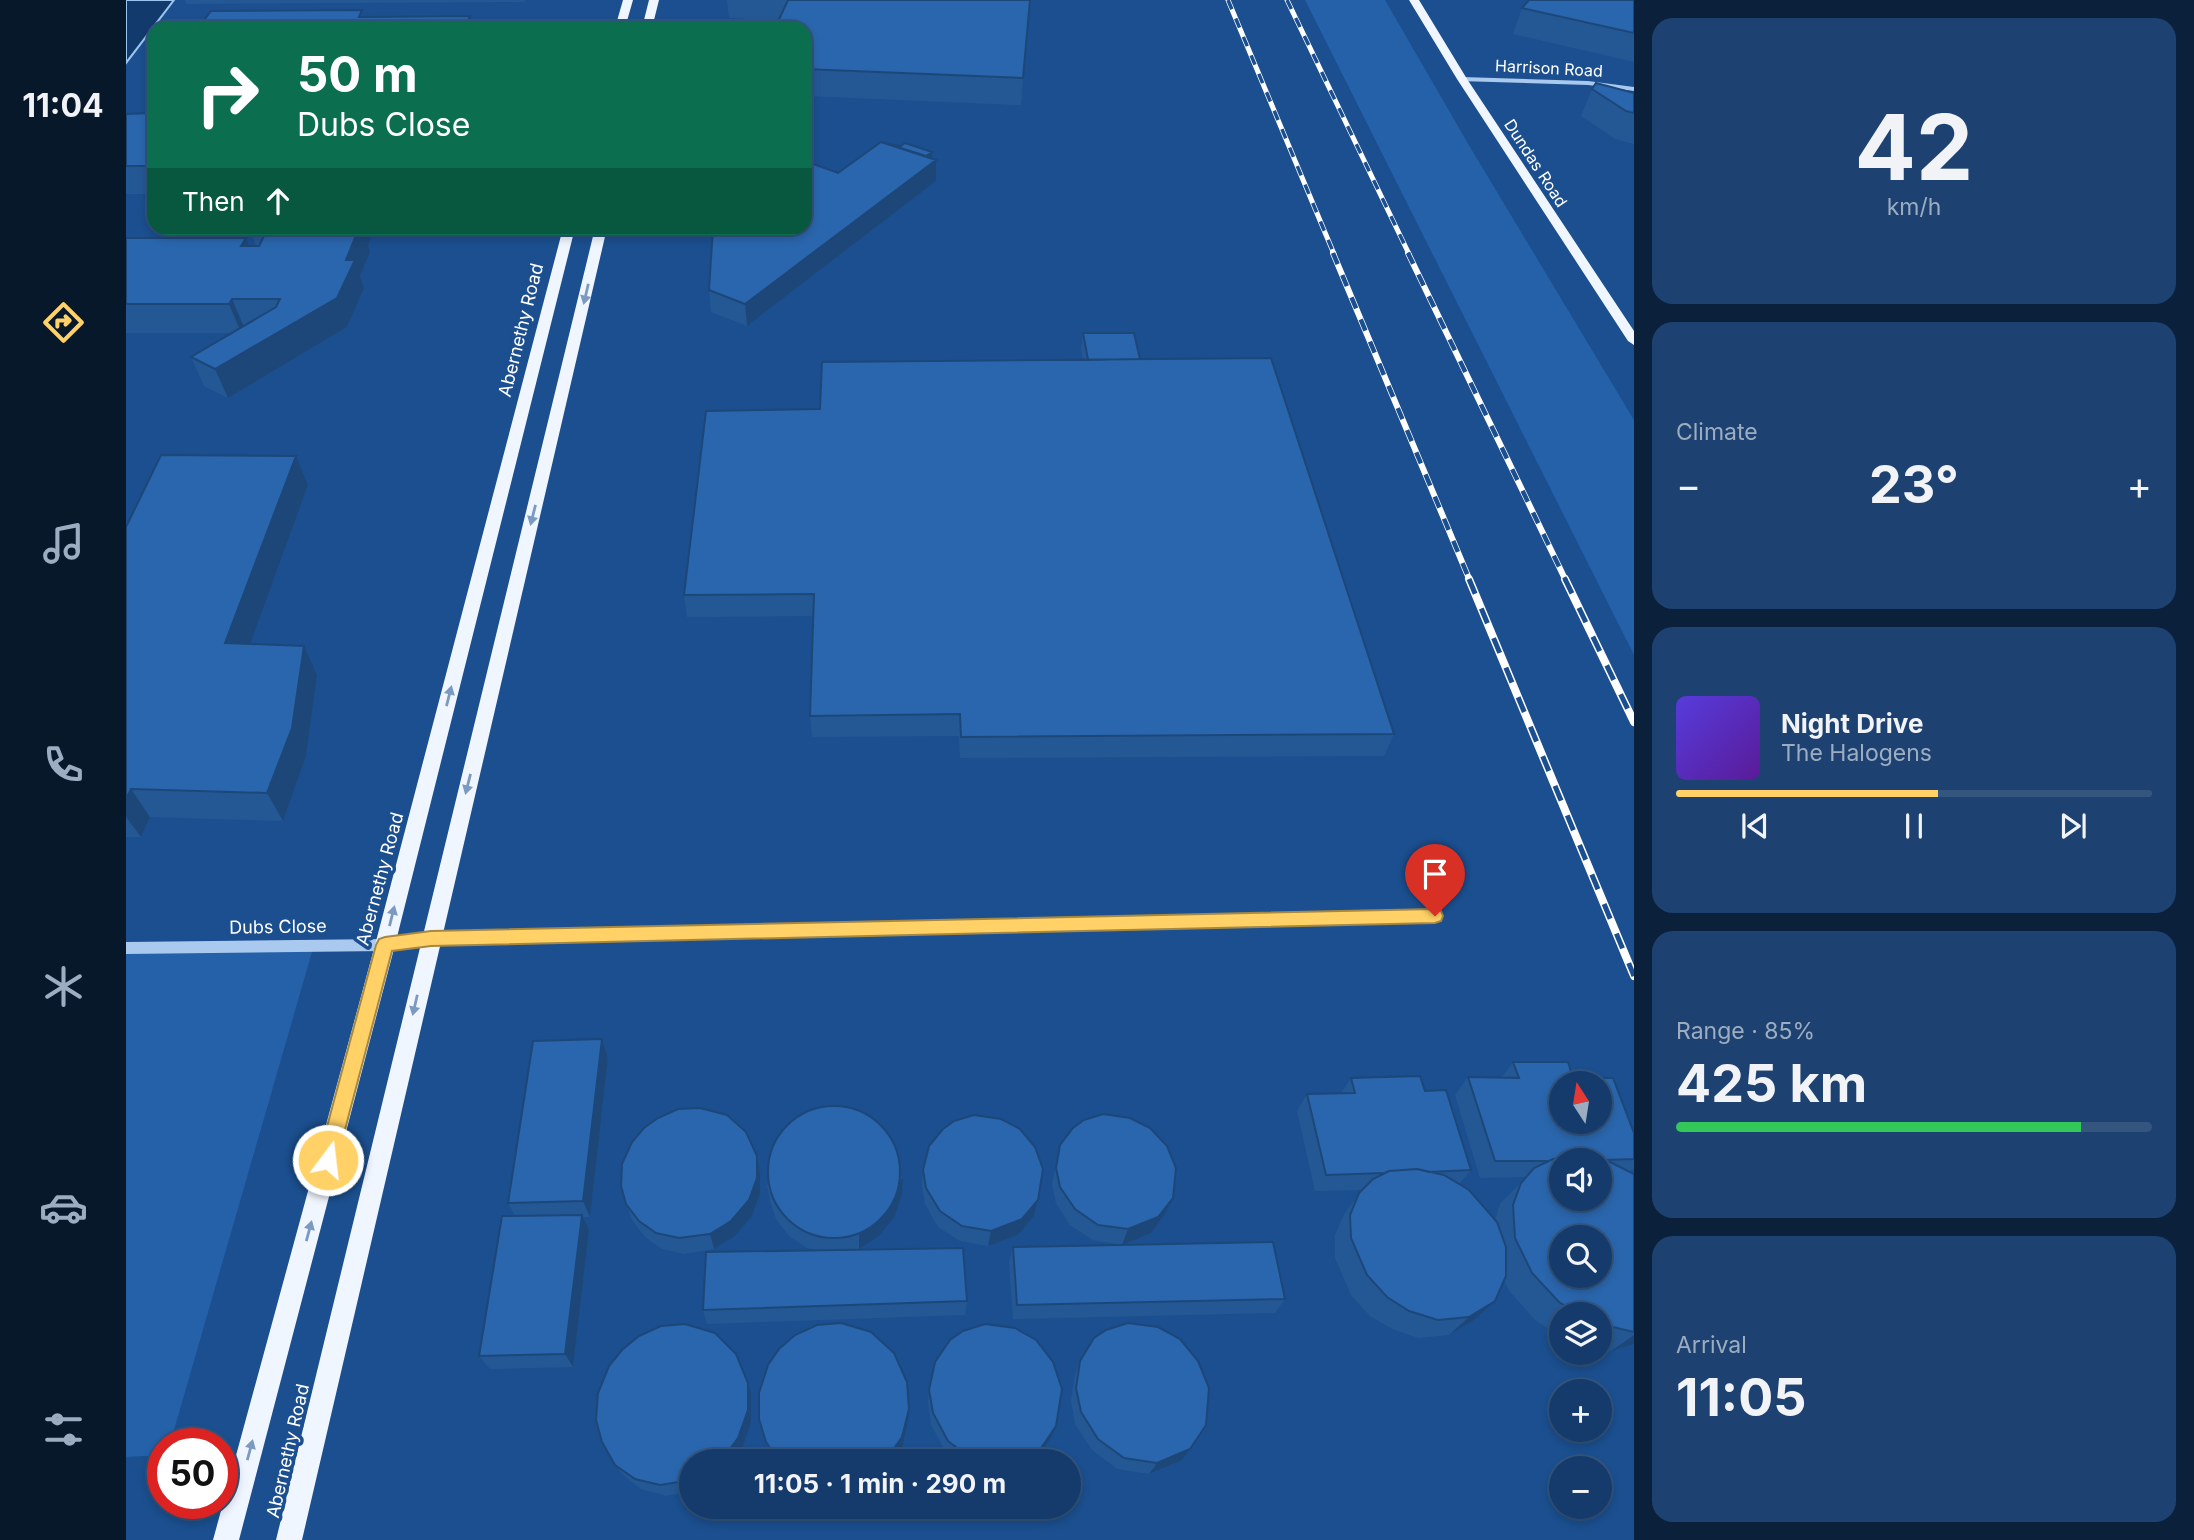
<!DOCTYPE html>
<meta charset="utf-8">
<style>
body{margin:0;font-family:Inter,sans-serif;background:#1d4271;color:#f1f3f6;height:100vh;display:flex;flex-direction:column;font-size:26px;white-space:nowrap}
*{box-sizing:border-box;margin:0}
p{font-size:23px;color:#9dadc1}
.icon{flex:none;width:38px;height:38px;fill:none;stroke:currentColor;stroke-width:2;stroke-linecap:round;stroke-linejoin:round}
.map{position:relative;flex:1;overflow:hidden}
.sheet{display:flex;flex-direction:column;gap:18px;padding:18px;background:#0b203b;width:560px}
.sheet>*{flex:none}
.banner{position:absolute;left:21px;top:21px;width:665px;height:214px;border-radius:21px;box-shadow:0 4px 10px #0003,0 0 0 2px #33557e;background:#0b6e4f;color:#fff;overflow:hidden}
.needle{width:46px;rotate:348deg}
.tools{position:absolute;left:1423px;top:1071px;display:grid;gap:14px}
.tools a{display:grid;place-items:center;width:63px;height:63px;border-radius:50%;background:#143b6b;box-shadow:0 4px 10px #0003,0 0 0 2px #33557e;font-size:35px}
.speed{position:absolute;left:21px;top:1428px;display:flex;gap:14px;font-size:35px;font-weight:700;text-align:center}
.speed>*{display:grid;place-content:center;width:91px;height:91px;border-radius:50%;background:#143b6b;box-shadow:0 4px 10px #0003,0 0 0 2px #33557e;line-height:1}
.speed .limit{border:10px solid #d22;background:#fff;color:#111}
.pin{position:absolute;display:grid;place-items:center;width:60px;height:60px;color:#fff;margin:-72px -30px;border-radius:50% 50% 50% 0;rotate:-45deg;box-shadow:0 0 7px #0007}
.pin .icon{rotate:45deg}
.me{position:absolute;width:77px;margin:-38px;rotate:15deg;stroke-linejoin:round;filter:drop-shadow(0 0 5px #0008)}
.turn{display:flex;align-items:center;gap:24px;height:147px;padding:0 35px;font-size:32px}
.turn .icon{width:91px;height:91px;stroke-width:2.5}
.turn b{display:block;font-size:49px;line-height:60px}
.then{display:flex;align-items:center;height:66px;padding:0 35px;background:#0003;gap:14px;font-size:26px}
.big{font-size:52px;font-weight:700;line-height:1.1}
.sheet .card{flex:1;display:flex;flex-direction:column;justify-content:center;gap:10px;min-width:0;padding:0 24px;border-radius:21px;background:#1d4271}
.sheet .dial{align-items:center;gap:0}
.dial b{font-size:91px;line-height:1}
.song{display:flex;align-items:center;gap:21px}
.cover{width:84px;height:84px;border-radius:10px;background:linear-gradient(135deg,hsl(250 70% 55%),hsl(270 70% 35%))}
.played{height:7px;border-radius:4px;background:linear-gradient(90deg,#ffd166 55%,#33557e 55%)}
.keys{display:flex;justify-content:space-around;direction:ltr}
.heat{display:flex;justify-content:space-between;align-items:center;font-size:38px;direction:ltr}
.charge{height:10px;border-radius:5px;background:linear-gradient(90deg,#34c759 85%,#33557e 0)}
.trip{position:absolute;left:553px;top:1449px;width:402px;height:70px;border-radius:35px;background:#143b6b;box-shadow:0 4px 10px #0003,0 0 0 2px #33557e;font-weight:700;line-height:70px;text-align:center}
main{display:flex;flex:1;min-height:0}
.menu{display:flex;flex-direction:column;width:126px;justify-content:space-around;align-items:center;background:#08182b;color:#9dadc1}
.menu .icon{width:49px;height:49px}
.menu .selected{color:#ffd166}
.menu b{font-size:32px;color:#f1f3f6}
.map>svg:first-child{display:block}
.green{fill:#2461a8}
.water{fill:#123a6d;stroke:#9cc4f0;stroke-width:2}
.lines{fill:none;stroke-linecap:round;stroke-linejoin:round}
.minor{fill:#a9c9ee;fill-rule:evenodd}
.major{fill:#f0f6ff;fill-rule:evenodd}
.rail-far2-casing{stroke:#fff;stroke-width:5}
.rail-far1-casing{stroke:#fff;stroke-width:6}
.rail-casing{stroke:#fff;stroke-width:8}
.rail-far2{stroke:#1b4f8f;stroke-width:3.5;stroke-dasharray:10;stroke-linecap:butt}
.rail-far1{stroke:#1b4f8f;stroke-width:4.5;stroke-dasharray:12;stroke-linecap:butt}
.rail{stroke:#1b4f8f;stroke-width:5;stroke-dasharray:16;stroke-linecap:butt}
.wall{fill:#245895}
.shaded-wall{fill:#1d4779}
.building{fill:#2a66ad;stroke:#1d4779;stroke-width:2;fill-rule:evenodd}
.oneway{fill:#7b9ac1}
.route{fill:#ffd166;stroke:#a68842;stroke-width:2}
.labels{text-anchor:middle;stroke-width:7;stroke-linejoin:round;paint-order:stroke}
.far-street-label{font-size:16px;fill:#fff;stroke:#1b4f8f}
.street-label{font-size:18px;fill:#fff;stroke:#1b4f8f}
</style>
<main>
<nav class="menu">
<b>11:04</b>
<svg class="icon selected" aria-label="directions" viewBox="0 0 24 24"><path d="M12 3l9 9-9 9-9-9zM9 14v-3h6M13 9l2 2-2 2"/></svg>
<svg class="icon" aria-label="music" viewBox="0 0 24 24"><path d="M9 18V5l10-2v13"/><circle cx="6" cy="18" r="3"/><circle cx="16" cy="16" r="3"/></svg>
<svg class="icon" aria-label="phone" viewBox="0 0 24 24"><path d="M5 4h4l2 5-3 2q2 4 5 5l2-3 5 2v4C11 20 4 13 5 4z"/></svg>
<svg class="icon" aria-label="climate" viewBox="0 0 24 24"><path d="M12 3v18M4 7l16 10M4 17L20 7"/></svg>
<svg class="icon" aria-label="car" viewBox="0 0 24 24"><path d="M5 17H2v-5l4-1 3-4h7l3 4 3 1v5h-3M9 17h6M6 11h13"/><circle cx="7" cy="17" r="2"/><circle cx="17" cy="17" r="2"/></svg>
<svg class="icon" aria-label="filters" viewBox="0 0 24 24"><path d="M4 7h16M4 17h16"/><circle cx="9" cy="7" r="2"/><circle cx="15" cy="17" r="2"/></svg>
</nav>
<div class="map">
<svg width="1508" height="1540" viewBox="0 0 1508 1540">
<rect width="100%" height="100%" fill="#1b4f8f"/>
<path class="green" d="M1179,0h80l85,147 164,273v235z
M188,945l-144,499h-7v11l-37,2v-509z"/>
<path class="water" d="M0,0h48l-48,63z"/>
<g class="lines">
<path class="minor" d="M1336,77l126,4 46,6v4l-46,-6 -129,-4 -1,-2z
M1309,910l5,2 2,4 -2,4 -5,2 -1004,22 -46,7 -259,3v-12l259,-3 46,-7z"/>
<path class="major" d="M497,0h10l-8,28h-10z
M523,0h10l-7,28h-10z
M1283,0h10l48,79 167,252v14l-6,-4 -171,-262z
M437,228h12l-180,717 -156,595h-26l162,-595z
M469,228h12l-305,1312h-26z"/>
<g class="rail-far2-casing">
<path id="rail-far2" d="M1102,0l106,254
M1161,0l122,254"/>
</g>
<g class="rail-far1-casing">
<path id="rail-far1" d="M1207,253l137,328
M1282,253l158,328"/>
</g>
<g class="rail-casing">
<path id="rail" d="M1343,579l165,397
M1439,579l69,143"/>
</g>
<use href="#rail-far2" class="rail-far2"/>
<use href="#rail-far1" class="rail-far1"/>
<use href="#rail" class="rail"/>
</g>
<path class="wall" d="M59,0h340l-1,2 -337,2z
M601,0h303l-9,105 -216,-9v-68l-26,-7 -50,-3z
M1508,0v62l-121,-28 9,-26z
M1466,89l42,4v51l-19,-5 -34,-23z
M28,113v81h-28v-80z
M762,144l43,14 5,23 -189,145 -36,-14 -2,-22 129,-117z
M124,230l123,1 -5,14 2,7 -10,24 4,12 -17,39 -119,71 -24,-12 -13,-29 41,-24h-106v-95l130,8z
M957,333l57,26 254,375 -10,22 -424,2 -1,-22 -147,1 -2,-21 3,-100 -126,1 -3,-22 136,-186 263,-49 -2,-12z
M170,456l12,29 -58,159 67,31 -11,81 -23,65 -133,-4 -9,20h-15v-310z
M476,1039l6,19 -18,159h-7l6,13 -16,137 -83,2 -11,-13 36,-140 -7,-13z
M1387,1062l60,16 61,55v35l-4,4 4,2v170l-23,7 -11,-3v-34h-39v22l-25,-15 -26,-29 -6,-12 -9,21 -21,19 -25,15 -30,3 -27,-9 -22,-13 -19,-21 -16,-37v-23l9,-21 18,-24 -47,1 -18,-80 10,-17 34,-1 10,-15 74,13 46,79 -12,14 36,36 5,-16 26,-27 -46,1 -25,-83 13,-18h34z
M934,1145l105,69 -14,19 -29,12 -29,-5 -23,-15 -14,-22 -4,-18z
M631,1156l3,17v21l-8,22 -18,21 -20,12 -30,5 -22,-5 -17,-12 -13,-17 -6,-16z
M797,1170l115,30 -4,16 -16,19 -30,11 -28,-5 -22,-14 -13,-23 -3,-18z
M777,1177l-1,17 -7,22 -16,20 -20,13h-4l112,52 -2,14 -258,9 -4,-14 113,-60 -9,-2 -18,-12 -13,-17 -6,-18 -3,-16z
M887,1247l272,52 -10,14 -262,6 -4,-57z
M954,1361l102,99 -33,14 -32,-5 -25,-19 -17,-26 -4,-23 4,-27z
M803,1390l122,48 -16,23h-77l-12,-9 -15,-27 -3,-23z
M625,1395v27l-9,27 -9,12h-42v30l-25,5 -25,-7 -18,-14 -8,-10z
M633,1419l149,2 -6,28 -9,12h-118l-6,-8z"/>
<path class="shaded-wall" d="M344,16l3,12h-8z
M806,152l-1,11 5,-3v21l-189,145 -2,-22z
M232,228h14l1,3 -5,14 2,7 -10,24 4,12 -17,39 -119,71 -13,-29 131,-109z
M120,238l11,28 -16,-20z
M106,299l12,28 -3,6 -12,-29z
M170,456l12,29 -68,187 -15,-29z
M178,646l13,29 -11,81 -23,65 -16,-28z
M5,789l19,28 -9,20 -15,-20v-18z
M476,1039l6,19 -18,159 -7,-16z
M631,1156l3,17v21l-8,22 -18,21 -20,12 -4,-15z
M777,1177l-1,17 -7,22 -16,20 -20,13v-16z
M1047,1198l-8,16 -14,19 -29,12 6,-16z
M912,1200l-4,16 -16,19 -30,11 3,-15z
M456,1215l7,15 -16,137 -8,-13z
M1369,1301l-21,19 -25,15 20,-18z
M1508,1335v9l-23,7z
M622,1383l3,12v27l-9,27 -9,12h-12z
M783,1409l-1,12 -6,28 -9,12h-8z
M930,1426l-5,12 -16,23h-22z
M1064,1449l-8,11 -33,14 8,-11z"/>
<path class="building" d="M662,0h242l-7,78 -218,-9v-41h-30z
M1403,0h105v33l-112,-25z
M236,10l-3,7 111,-1 -5,12h-267l13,-17z
M1470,83l38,10v20l-8,-2 -34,-22z
M28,113v53h-28v-52z
M755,142l55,18 -191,144 -36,-14 4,-62h92v-67l33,12z
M779,143l27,9 -6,4 -38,-12 13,2z
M126,228h107l-13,32h9l-18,38 -122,71 -24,-12 85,-50 4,-8h-48l-3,5h-103v-66h120l-5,8h18l8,-16h-17z
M957,333h51l6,26 -52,1z
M1145,358l123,376 -433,3 -1,-23 -150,2 4,-122 -130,1 22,-184 114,-2 2,-47z
M35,455l135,1 -71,187 79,3 -12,82 -25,65 -136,-4 -5,10v-272z
M476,1039l-19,162 -75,2 25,-162z
M1387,1062h55l5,16h40l21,55v26l-29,1 -23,-5 -29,4 -4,2h-54l-27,-84 51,1zM1435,1083h39v39h-39z
M1294,1076l5,15 21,-1 25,80 -42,2 -12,-3 -28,2 -4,2 -59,2 -19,-81 48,-1 -4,-15z
M642 1172a66 66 0 1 1 132 0a66 66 0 1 1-132 0Z
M574,1108l27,7 19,17 11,24v22l-8,22 -18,21 -21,13 -31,4 -23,-5 -17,-12 -13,-17 -5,-18 1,-22 10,-22 12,-14 14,-10 20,-9z
M977,1114l27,4 20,10 17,18 9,22 -3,30 -15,19 -30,12 -30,-4 -23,-16 -15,-22 -4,-19 4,-23 13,-17 11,-8z
M848,1115l27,4 19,10 15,18 8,22 -5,31 -16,19 -31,12 -29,-5 -22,-15 -14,-23 -3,-18 6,-24 14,-17 11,-8z
M1456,1155l22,4 30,15v158l-34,-8v-10h-21l-20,-12 -27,-29 -17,-35 -2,-33 8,-22 13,-15 19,-9zM1435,1160h39v39h-39zM1435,1237h39v39h-39z
M1291,1169l27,6 25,15 28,32 9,25v29l-11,25 -26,16 -31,3 -29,-9 -22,-14 -20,-22 -16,-37 -1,-23 9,-22 14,-14 16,-8z
M456,1215l-17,139 -86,2 23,-140z
M1147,1242l12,57 -268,6 -4,-58z
M837,1248l4,53 -264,9 3,-58z
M715,1323l30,9 23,21 13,29 2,27 -7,28 -17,24h-106l-13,-19 -7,-23v-26l9,-28 11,-16 16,-14 22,-10z
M1002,1323l30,4 22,12 18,22 11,27 -3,37 -16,24 -33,14 -33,-5 -26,-19 -17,-27 -5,-24 4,-27 14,-23 12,-8z
M559,1324l30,9 21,21 12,29v27l-10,28 -17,23h-30v19l-31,5 -25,-6 -20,-14 -13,-23 -6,-22 2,-27 11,-27 13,-16 17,-14 22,-10z
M859,1324l30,4 21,12 17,22 9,27 -6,37 -17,25 -26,10h-29l-12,-2 -24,-18 -15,-28 -4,-23 6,-28 15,-22 13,-9z"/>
<defs><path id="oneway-solid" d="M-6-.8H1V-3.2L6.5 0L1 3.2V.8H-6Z" transform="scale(1.75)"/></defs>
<g class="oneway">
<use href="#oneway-solid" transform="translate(460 294) rotate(103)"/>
<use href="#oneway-solid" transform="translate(407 515) rotate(104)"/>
<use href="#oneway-solid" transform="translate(323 696) rotate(-76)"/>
<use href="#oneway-solid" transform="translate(342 784) rotate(104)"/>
<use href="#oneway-solid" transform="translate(266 916) rotate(-76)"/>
<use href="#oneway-solid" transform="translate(289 1005) rotate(103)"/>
<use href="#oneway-solid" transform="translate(183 1231) rotate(-75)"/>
<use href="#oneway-solid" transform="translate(124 1450) rotate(-75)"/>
</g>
<path class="route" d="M1309,909l6,2 2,5 -2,5 -6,2 -1004,23 -39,5 -55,209 -2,6 -7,3 -7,-3 -3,-6 58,-215 3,-6 6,-2 46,-6z"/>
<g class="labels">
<g class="far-street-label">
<text transform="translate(1423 68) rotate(3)" y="6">Harrison Road</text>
<text transform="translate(1410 163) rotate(57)" y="6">Dundas Road</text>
</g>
<g class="street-label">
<text transform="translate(395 330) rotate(-76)" y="6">Abernethy Road</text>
<text transform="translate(254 879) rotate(-75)" y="6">Abernethy Road</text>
<text transform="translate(152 927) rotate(-1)" y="6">Dubs Close</text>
<text transform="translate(162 1451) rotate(-77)" y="6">Abernethy Road</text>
</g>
</g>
</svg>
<div class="tools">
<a><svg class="needle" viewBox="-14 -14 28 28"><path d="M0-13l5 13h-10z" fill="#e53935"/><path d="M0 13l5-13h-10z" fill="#9dadc1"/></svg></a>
<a><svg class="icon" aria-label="sound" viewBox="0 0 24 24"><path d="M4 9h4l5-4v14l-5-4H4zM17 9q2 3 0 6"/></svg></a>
<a><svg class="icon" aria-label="search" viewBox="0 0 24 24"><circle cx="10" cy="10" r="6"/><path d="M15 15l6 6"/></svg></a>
<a><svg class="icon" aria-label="layers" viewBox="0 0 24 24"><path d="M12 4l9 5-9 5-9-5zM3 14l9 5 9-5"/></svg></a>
<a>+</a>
<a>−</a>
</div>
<div class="speed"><div class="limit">50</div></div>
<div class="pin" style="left:1309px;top:916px;background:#d93025"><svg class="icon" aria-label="arrive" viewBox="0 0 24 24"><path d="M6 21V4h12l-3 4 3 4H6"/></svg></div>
<svg class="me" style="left:202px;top:1160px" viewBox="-20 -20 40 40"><circle r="17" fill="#ffd166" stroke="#fff" stroke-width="3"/><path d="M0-11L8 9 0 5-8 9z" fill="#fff"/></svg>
<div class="trip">11:05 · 1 min · 290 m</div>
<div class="banner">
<div class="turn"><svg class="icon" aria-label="right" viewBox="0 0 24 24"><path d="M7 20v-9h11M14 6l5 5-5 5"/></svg><div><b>50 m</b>Dubs Close</div></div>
<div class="then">Then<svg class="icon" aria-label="ahead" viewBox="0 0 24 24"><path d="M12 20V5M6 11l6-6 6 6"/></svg></div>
</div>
</div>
<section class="sheet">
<div class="card dial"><b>42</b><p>km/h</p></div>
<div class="card"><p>Climate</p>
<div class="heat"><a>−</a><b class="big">23°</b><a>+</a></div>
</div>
<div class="card">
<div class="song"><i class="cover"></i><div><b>Night Drive</b><p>The Halogens</p></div></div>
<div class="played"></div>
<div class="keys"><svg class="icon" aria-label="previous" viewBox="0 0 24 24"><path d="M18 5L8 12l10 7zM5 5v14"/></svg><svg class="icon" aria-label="pause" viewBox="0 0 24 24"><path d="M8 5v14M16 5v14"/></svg><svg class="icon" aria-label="next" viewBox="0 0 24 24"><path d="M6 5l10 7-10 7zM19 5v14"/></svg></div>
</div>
<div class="card"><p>Range · 85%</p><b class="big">425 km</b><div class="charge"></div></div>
<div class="card"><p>Arrival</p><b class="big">11:05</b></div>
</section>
</main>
